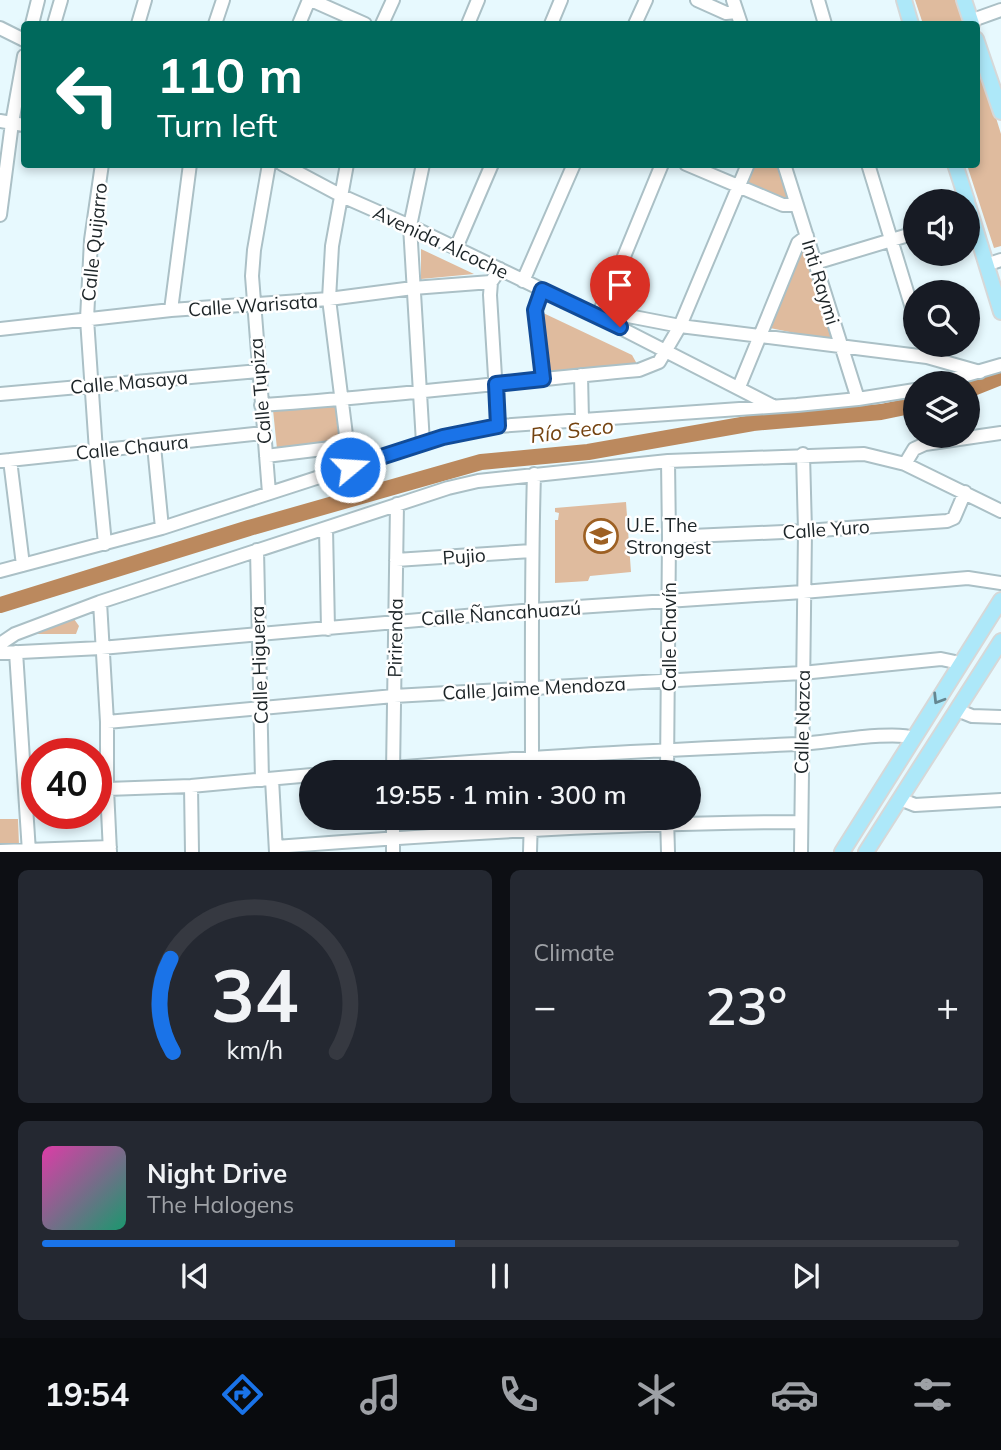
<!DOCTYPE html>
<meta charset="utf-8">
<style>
body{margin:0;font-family:Mulish,sans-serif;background:#242831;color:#f1f3f6;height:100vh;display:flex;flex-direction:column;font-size:26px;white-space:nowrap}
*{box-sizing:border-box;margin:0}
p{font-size:23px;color:#9ea1a6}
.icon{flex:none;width:38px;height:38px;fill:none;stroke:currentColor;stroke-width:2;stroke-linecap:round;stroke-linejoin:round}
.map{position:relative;height:852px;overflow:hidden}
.panel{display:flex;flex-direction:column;gap:18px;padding:18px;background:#0d0f14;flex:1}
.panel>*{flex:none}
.banner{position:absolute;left:21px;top:21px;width:959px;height:147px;border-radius:7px;box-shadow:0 4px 10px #0003;background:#00695c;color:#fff;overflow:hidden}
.tools{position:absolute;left:903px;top:189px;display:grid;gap:14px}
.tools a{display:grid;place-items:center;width:77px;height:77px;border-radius:50%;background:#171b24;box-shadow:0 4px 10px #0003;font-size:35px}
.speed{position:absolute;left:21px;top:738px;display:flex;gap:14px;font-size:35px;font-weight:700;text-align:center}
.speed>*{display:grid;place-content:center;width:91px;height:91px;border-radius:50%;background:#171b24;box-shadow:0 4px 10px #0003;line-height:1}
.speed .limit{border:10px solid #d22;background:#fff;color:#111}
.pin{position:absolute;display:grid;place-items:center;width:60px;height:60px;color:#fff;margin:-72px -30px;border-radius:50% 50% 50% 0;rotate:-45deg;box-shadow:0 0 7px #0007}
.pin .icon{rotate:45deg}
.me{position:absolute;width:77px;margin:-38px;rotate:72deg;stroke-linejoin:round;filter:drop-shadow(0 0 5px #0008)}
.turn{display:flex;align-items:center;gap:24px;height:147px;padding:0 21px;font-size:32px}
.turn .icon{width:91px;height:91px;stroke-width:2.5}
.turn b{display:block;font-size:49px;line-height:60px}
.big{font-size:52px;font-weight:600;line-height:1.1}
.panel .tile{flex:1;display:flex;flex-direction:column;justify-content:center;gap:10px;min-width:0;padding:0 24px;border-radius:10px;background:#242831}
.panel .dial{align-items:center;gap:0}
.dial svg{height:182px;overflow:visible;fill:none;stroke:#363941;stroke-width:7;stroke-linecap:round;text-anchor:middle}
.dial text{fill:#f1f3f6;stroke:none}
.song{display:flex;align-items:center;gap:21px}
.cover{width:84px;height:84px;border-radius:10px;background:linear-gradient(135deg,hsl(320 70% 55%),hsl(160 70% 35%))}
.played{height:7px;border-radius:4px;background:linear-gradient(90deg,#1a73e8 45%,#363941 45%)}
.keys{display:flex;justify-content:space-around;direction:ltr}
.heat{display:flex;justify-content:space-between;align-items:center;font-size:38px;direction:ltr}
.panel .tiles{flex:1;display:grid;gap:18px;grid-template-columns:1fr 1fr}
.tile:last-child{grid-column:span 2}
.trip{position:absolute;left:299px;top:760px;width:402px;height:70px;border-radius:35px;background:#171b24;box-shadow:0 4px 10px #0003;font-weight:600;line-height:70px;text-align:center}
.dock{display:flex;height:112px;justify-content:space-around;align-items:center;background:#090b0e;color:#9ea1a6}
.dock .icon{width:49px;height:49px}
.dock .on{color:#1a73e8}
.dock b{font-size:32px;color:#f1f3f6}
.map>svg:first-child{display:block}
.green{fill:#dfbb9e}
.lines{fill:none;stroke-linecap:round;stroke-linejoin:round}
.river{stroke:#bb895e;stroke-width:16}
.minor-casing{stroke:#abc0c6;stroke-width:16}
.major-casing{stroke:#d6d8d8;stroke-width:18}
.minor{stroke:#fff;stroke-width:12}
.major{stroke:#ade8f9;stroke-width:14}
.oneway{stroke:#648690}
.route-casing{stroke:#114b97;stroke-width:18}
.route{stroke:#1a73e8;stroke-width:12}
.labels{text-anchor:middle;stroke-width:5;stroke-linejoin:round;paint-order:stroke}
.street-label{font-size:19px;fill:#1c2427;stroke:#fff}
.poi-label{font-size:19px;fill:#1c2427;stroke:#fff;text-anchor:start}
.water-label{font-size:21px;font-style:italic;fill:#744310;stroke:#fff}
</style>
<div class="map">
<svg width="1001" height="852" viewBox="0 0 1001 852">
<rect width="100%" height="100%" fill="#e7f9fe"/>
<path class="green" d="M915,0h44l8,24h-44z
M977,56l24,78v112l-7,2 -27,-83 9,-1z
M753,165h27l12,40 -47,-20z
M801,244l33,97 -64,-13z
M421,249l53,25 -53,5z
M539,311l93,44 5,9 -92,9z
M339,403l4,39 -66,7 -4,-39z
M626,502l5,70 -41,4 -2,5 -33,2v-63h3l1,-7 -4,-1v-4z
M74,619l5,7 -3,8h-41z
M0,819h18l1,26h-19z"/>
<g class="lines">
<path class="river" d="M968,390l33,-13
M0,605l249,-77 232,-66 107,-10 165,-29 128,-11 34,-7"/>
<g class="minor-casing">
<path id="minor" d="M311,0l54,24
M697,0l29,13 11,-1
M733,0l8,24
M818,0l7,24
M970,21l31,-11
M32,24l6,-24
M54,24l7,-24
M138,24l7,-24
M215,24l8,-24
M299,24l10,-24
M382,24l11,-24
M468,24l10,-24
M551,24l10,-24
M635,24l11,-24
M0,28l24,12
M0,121l24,4
M102,164l-11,76 -4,79 9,132 9,93
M269,164l-15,86 -2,26 17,217
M282,164l60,32 68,30 187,90 176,90
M347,164l-15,82 -3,53 21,168
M686,164l97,41h14
M784,164l74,235
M868,164l47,154
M0,215l12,-92 12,-67
M456,248l36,-84
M815,263l100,-30
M986,265l15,-5
M523,281l51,-117
M491,282l-1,13 8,131
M542,290l-7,20 8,69
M171,310l19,-146
M597,316l16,-3 67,13 247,31 53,15
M597,316l12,-23 53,-129
M0,329l171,-19 158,-11 84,-11 78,-6 9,-13
M581,375l1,45
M939,383l62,-18
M739,387l59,-144 9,-7
M0,394l258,-23
M261,405c127,-8 252,-24 378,-35l20,-8 21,-36 68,-162
M423,443l-13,-217 13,-62
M154,446l8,82
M266,456l81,-10
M10,460l13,105
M0,461l263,-28
M905,464l9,-15 11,-5 76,-11
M326,528l2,101
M669,537l136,-6 142,-10 7,-3 11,-26
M257,550l5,230
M396,560l136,-9
M0,571l162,-43 281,-91 55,-11 299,-21 61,-6 57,-9
M100,602l7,120v67l3,63
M0,644l15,-10 85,-32 348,-114 30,-7 190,-20 196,-7 41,10 96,47
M16,652l13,200
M0,653l101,-5 432,-38 270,-18 165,-14 33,5
M957,710l15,6 29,1
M107,722l287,-26 408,-23 139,-14 19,4
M347,772c150,-14 300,-21 451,-28 27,-1 94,-14 116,-6
M393,772l4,-268
M532,772c0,-99 -1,-199 2,-298
M667,772l2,-235 -1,-76
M272,779l4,73
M191,786l1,66
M107,789l84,-3 121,-11
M900,799l15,6 86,-5
M393,817v35
M667,817l1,35
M276,847c174,-14 349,-24 524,-25
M0,851l110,-4
M530,852l1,-35
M801,852l4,-321 -2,-77"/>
</g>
<g class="major-casing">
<path id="major" d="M904,0l7,24
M964,0l8,24
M976,39l25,73
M955,164l12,37
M968,205l33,107
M842,852l159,-252
M866,852l135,-211"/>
</g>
<use href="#minor" class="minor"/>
<use href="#major" class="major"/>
</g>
<defs><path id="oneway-chevron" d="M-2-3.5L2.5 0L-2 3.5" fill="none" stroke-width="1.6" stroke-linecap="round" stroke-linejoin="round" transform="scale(1.75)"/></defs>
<use class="oneway" href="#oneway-chevron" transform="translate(938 699) rotate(122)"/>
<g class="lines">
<g class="route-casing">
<path id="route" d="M350,467l93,-30 55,-11 -2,-42 47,-5 -8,-69 7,-20 78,37"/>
</g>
<use href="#route" class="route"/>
</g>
<defs>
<g id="school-ring" transform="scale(1.75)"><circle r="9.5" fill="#fff" stroke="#9d6023" stroke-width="1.5"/><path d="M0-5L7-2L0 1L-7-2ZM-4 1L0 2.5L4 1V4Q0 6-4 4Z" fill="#9d6023"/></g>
</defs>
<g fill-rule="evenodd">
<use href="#school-ring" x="601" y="536"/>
</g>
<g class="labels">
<g class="street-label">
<text transform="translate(94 242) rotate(-84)" y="7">Calle Quijarro</text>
<text transform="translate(441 242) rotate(25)" y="7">Avenida Alcoche</text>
<text transform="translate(821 282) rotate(73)" y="7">Inti Raymi</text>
<text transform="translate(253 305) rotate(-4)" y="7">Calle Warisata</text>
<text transform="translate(129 382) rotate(-5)" y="7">Calle Masaya</text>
<text transform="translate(260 391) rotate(-95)" y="7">Calle Tupiza</text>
<text transform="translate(132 447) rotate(-6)" y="7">Calle Chaura</text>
<text transform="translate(826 529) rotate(-4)" y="7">Calle Yuro</text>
<text transform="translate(464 556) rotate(-4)" y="7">Pujio</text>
<text transform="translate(501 613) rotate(-4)" y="7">Calle Ñancahuazú</text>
<text transform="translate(669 637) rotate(-90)" y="7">Calle Chavín</text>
<text transform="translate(395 638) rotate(-89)" y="7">Pirirenda</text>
<text transform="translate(259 665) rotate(-92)" y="7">Calle Higuera</text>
<text transform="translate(534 688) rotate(-3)" y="7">Calle Jaime Mendoza</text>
<text transform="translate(802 722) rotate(-89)" y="7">Calle Nazca</text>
</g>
<g class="poi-label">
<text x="626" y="532">U.E. The<tspan x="626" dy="22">Strongest</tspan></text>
</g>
<g class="water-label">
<text transform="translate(572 431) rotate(-7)" y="7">Río Seco</text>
</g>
</g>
</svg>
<div class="tools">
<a><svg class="icon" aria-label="sound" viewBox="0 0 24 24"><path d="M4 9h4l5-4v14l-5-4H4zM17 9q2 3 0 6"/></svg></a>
<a><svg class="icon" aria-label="search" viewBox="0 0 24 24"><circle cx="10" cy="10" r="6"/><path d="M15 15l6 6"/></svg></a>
<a><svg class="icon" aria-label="layers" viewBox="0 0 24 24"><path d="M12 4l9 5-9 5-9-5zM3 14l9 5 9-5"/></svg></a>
</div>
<div class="speed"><div class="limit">40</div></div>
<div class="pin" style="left:620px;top:327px;background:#d93025"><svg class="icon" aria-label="arrive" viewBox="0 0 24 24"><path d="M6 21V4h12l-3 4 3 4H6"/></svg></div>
<svg class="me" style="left:350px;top:467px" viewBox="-20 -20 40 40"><circle r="17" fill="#1a73e8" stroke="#fff" stroke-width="3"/><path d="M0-11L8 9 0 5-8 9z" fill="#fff"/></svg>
<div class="trip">19:55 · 1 min · 300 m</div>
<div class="banner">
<div class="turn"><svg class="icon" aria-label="left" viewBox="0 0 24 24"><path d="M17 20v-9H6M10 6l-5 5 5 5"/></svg><div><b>110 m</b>Turn left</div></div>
</div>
</div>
<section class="panel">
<div class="tiles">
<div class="tile dial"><svg viewBox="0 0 100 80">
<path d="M14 69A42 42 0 1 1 86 69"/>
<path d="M14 69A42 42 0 0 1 13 28" stroke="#1a73e8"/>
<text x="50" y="56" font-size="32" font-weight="700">34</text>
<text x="50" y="72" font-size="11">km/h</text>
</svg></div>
<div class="tile"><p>Climate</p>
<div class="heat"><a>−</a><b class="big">23°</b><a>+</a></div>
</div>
<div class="tile">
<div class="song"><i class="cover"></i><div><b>Night Drive</b><p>The Halogens</p></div></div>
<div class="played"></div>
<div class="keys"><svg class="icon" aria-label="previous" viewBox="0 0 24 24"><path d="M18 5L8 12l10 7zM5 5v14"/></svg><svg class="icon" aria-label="pause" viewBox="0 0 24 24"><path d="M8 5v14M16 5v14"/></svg><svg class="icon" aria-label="next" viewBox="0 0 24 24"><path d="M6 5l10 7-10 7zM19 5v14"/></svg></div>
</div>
</div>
</section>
<nav class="dock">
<b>19:54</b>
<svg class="icon on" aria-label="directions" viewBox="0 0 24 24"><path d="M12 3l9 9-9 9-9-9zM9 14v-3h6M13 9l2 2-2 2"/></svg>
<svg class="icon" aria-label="music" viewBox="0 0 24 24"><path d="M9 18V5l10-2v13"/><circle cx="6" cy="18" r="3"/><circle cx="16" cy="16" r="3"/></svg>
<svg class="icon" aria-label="phone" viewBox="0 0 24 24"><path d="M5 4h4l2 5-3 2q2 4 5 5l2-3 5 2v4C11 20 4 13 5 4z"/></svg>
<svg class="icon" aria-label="climate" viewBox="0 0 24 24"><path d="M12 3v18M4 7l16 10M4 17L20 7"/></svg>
<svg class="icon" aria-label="car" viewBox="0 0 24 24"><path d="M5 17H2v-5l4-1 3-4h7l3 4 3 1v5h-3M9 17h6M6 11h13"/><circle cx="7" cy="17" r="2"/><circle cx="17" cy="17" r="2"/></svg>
<svg class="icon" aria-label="filters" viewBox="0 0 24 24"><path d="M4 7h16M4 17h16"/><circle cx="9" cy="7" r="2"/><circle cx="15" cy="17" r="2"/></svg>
</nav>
